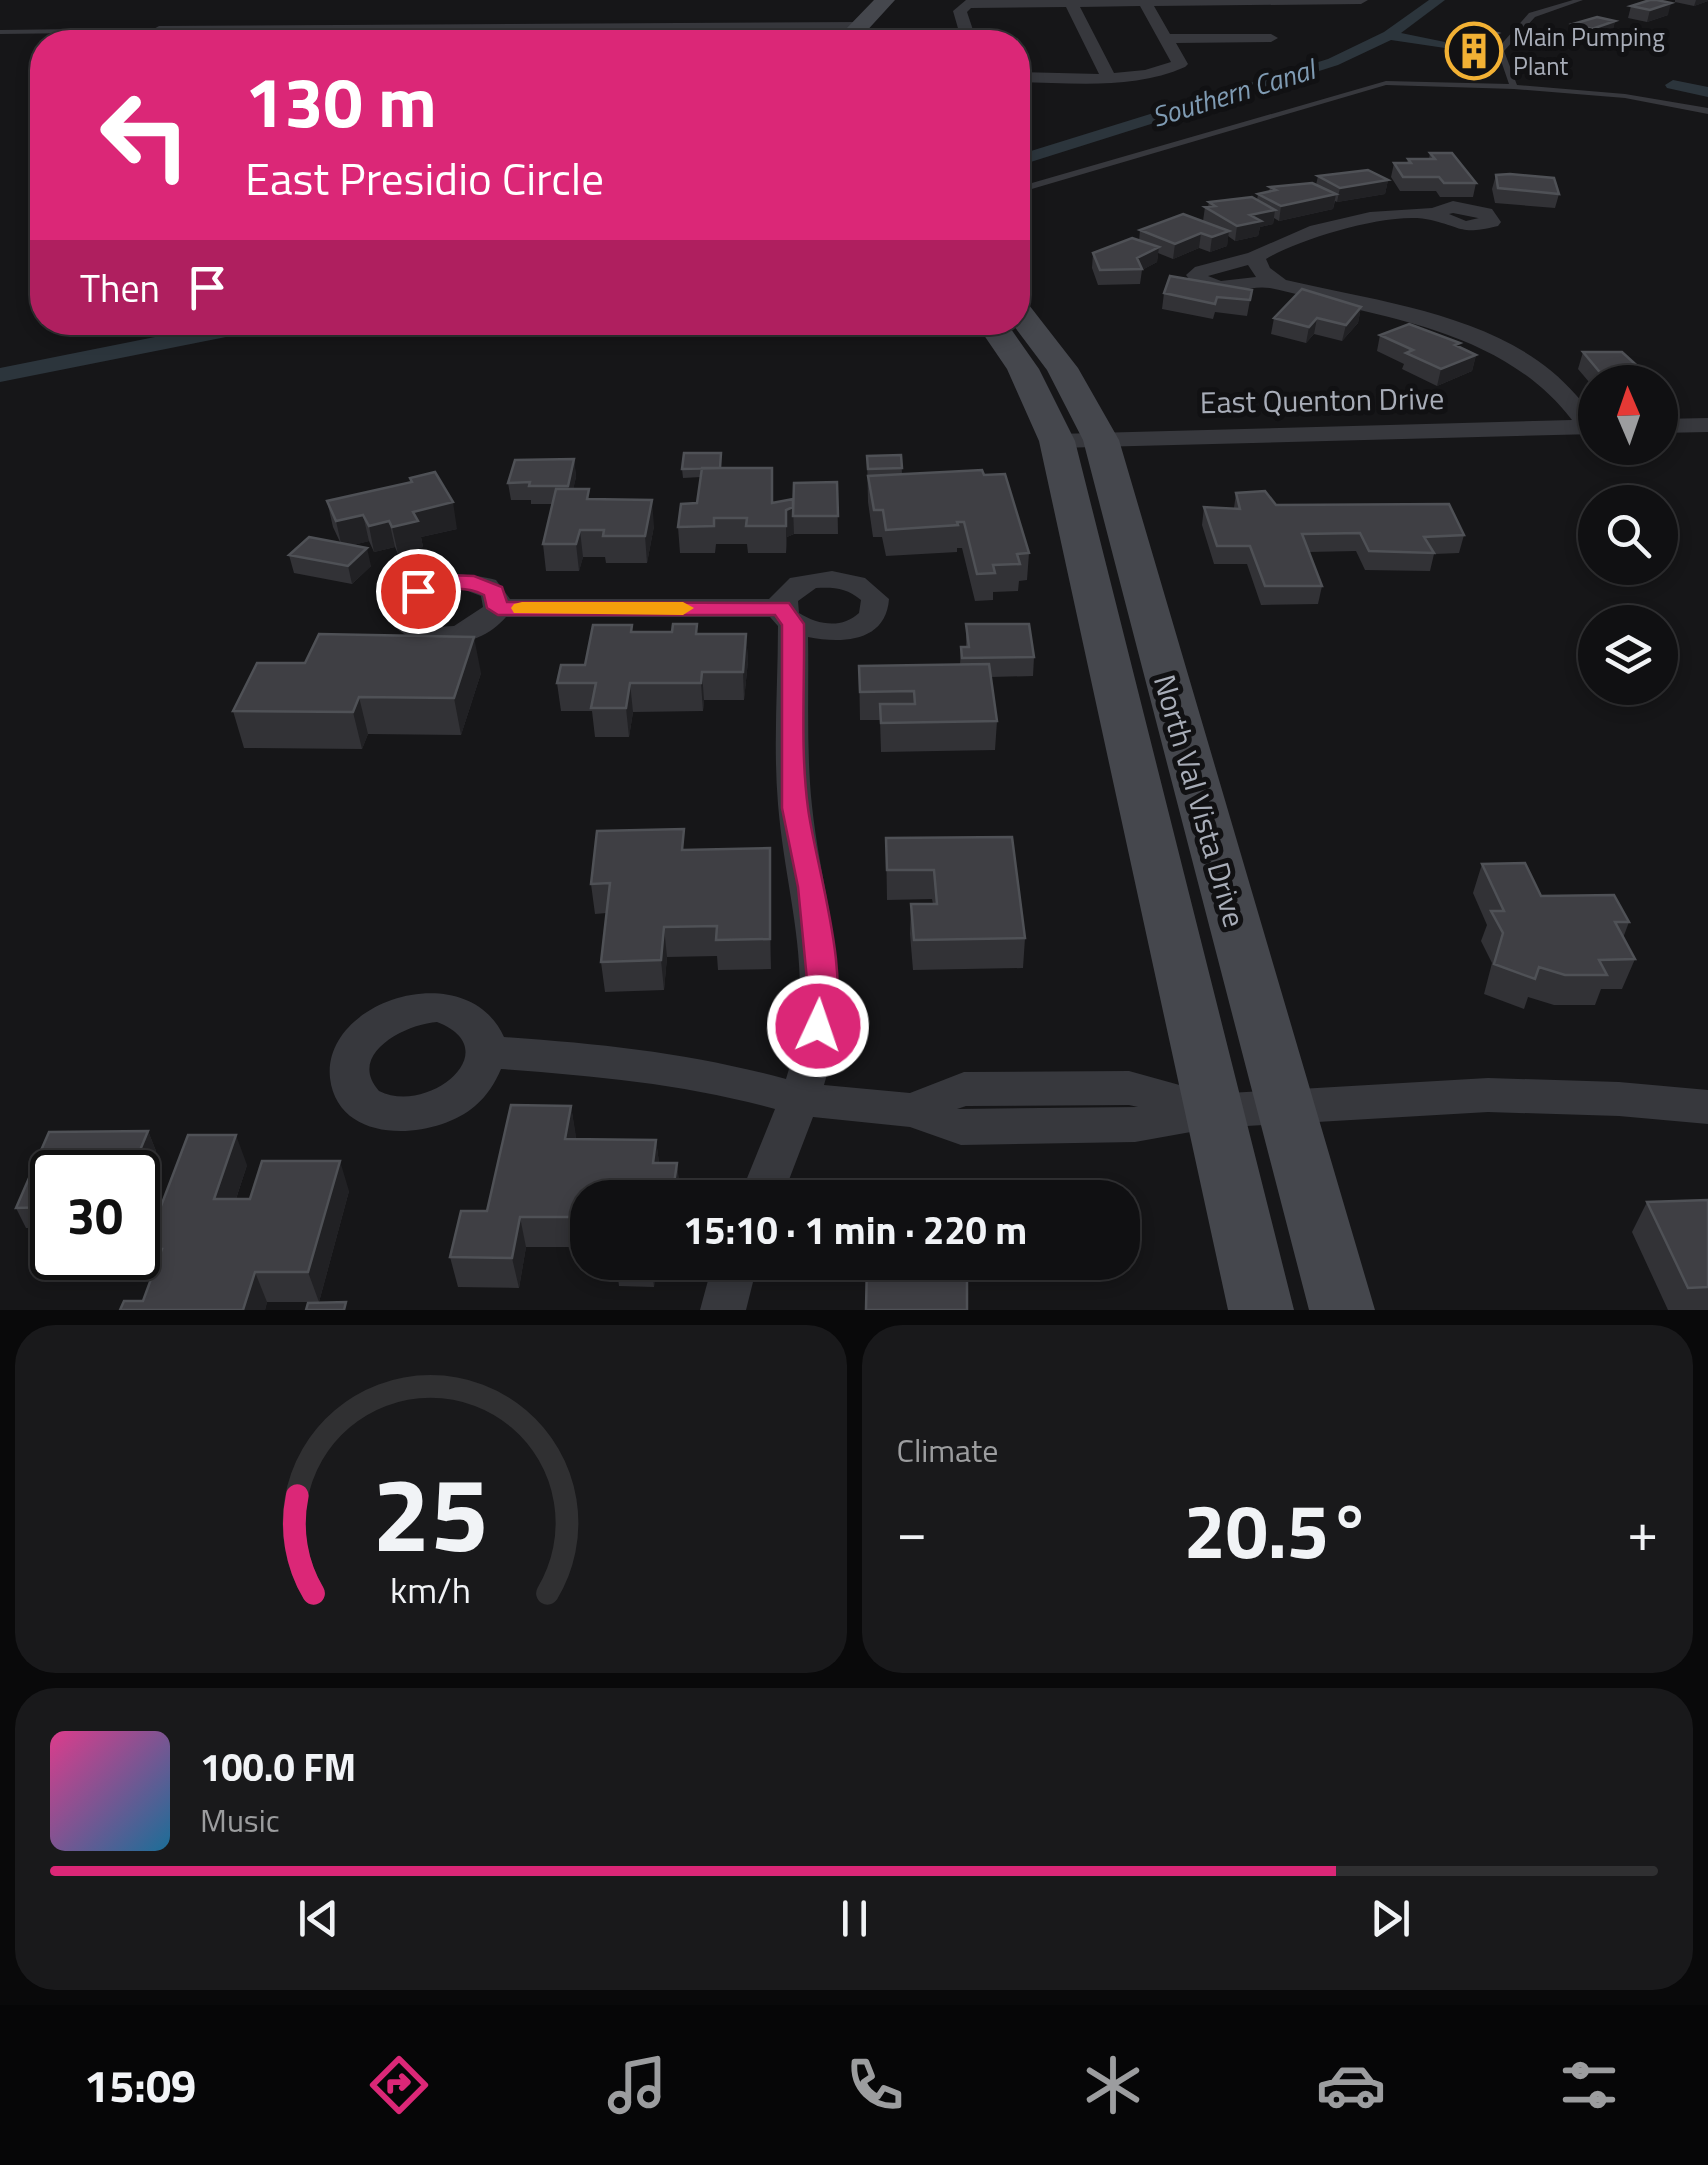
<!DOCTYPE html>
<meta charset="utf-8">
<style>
body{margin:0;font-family:"Titillium Web",sans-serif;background:#19191b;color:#f1f3f6;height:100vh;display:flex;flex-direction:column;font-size:38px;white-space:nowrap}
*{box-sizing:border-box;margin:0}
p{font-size:32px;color:#9c9d9f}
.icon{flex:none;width:55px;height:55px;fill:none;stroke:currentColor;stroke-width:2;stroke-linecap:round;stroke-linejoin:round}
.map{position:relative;height:1310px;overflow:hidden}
.panel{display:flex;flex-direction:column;gap:15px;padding:15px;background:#09090a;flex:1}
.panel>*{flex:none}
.guide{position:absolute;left:30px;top:30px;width:1000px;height:305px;border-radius:40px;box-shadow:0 5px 15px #0003,0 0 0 2px #303032;background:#db2777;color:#fff;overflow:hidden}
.needle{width:65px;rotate:358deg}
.tools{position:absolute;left:1578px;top:365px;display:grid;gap:20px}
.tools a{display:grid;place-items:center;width:100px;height:100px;border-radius:50%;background:#101012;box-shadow:0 5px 15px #0003,0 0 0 2px #303032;font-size:50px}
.speed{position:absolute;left:30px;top:1150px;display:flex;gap:20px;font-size:50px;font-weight:700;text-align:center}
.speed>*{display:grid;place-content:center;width:130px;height:130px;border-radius:50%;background:#101012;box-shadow:0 5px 15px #0003,0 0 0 2px #303032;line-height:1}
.speed .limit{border:5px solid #111;border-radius:15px;background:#fff;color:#111}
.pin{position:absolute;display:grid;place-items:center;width:85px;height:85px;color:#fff;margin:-42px;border:5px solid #fff;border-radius:50%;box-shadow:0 2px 10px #0007}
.me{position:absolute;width:110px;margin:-55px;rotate:3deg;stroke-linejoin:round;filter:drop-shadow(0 0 8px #0008)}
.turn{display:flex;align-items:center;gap:35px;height:210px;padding:0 50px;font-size:45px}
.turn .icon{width:130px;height:130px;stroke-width:2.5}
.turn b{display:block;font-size:70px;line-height:85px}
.then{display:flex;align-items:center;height:95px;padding:0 50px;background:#0003;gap:20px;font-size:38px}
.big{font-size:75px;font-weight:700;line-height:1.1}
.panel .card{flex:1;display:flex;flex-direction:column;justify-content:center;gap:15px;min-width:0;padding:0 35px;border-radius:40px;background:#19191b}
.panel .dial{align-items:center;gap:0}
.dial svg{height:260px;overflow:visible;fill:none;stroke:#303032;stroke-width:7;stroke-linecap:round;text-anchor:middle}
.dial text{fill:#f1f3f6;stroke:none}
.song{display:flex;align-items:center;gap:30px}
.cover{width:120px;height:120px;border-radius:15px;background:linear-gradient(135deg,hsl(330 70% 55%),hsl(200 70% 35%))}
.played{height:10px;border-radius:5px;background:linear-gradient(90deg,#db2777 80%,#303032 80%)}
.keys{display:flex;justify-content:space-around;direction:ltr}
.heat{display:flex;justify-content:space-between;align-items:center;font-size:55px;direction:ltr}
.panel .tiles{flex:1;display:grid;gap:15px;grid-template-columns:1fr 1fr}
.card:last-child{grid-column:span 2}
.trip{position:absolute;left:570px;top:1180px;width:570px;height:100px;border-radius:40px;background:#101012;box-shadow:0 5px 15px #0003,0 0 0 2px #303032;font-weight:700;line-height:100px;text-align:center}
.tab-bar{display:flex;height:160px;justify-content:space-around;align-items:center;background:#060607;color:#9c9d9f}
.tab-bar .icon{width:70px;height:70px}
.tab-bar .current{color:#db2777}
.tab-bar b{font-size:45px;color:#f1f3f6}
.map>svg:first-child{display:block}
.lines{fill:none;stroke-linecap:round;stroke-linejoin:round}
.canal{fill:#2c353c;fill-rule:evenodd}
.lane{fill:#37383d;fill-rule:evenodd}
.street{fill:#37383d;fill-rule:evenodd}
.secondary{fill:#45474d;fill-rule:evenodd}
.wall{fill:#323236}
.shaded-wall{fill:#212124}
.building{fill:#3f3f44;stroke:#4f5156;stroke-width:2.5}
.route{fill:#db2777;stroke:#8e194d;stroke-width:2.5}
.slow{fill:#f59e0b}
.labels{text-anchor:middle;stroke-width:10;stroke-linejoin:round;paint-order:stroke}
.far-poi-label{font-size:25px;fill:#a8adb8;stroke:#111113;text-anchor:start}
.far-water-label{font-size:28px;font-style:italic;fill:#7f9bb3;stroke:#111113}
.street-label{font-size:30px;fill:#a8adb8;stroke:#111113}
</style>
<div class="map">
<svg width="1708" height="1310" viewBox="0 0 1708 1310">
<rect width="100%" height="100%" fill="#161618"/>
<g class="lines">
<path class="canal" d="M1429,0h16l-44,33 44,9v6l-54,-8 -53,25 -320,101v-11l310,-96 56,-27z
M1673,80l35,7v10l-41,-9 -2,-3z
M230,322h47l-11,7 -266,53v-14z"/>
<path class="lane" d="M1573,0h10l-48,17 -31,34 13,34 108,9 83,14v6l-83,-16 -111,-9 -128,-4 -368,108v-6l368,-106 123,3 -12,-35 32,-36z
M162,28l-3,4 -159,2v-4z"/>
<path class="street" d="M966,0h402l-7,4 -207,2 16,28h101l7,4 -7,4 -95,1 12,21 -3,3c-52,23 -112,16 -167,15v-10l81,2 -33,-67 -95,1 -4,4 10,30h-15l-9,-31zM1140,6l31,56 -26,8 -31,3 -34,-66z
M860,22l7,4 -2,3 -706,5 -7,-4 7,-4z
M1453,201l39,8 9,13 -3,4c-38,9 -34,2 -67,-6 -38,-10 -132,19 -165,39l4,9 16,12c97,23 221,35 290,115 12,13 19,21 19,39l-538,14 -12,-7 12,-7 515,-14c-57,-74 -148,-96 -235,-115 -22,-5 -45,-13 -67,-17 -31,-5 -58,23 -84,-13l9,-8 53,-14 62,-27 60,-14 62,-4zM1453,213l25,5h1l-13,3 -17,-7zM1248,265l8,12 -35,4 -13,-5z
M1708,418v14l-48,1v-14z
M832,571l33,7 24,21c-3,43 -47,45 -81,38 1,56 -2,113 4,169 11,104 45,171 12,279l86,8 54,-21 165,-1 83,23 276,-16 131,4 89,8v34l-89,-8 -131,-4 -275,16 -78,14 -174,3 -51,-18 -97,-10 -31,81h-43l36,-89c-91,-25 -180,-33 -274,-40 -6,14 -14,27 -26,37 -39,34 -137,41 -145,-28 -8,-78 137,-123 174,-41 100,7 185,16 282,42 32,-100 0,-177 -8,-275 -5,-60 0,-119 0,-178l-8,-9h-264c-30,35 -92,39 -120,0 12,-49 72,-47 110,-37l14,19h259l21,-21zM460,588l21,8 2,11 -29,19 -18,1 -20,-11 8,-16zM816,588c18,-1 31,0 45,12l-2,13c-17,16 -41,12 -60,0l-1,-12zM437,1022c72,28 -9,94 -58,69 -33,-37 27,-67 58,-69zM1129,1105l9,2 -181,2 9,-3z
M713,1262h45l-12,48h-46z"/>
<path class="secondary" d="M874,0h21l-32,35v7h-20l2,-12z
M1018,302l11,3 49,63 41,72 256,870h-66l-226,-870 -36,-70 -36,-48h7z
M975,322h31l33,47 36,72 219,869h-66l-189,-869 -32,-72z"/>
</g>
<path class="wall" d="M1675,0h33v1l-14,5 -19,-4z
M1631,6l37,9 -21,7 -19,-4z
M1615,21l-3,12 -23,8 -19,-5 3,-12z
M1459,32l38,1 -4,18 -18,5 -20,-6z
M1430,153l46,30 -3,14h-33l-4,-6h-36l-9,-14 3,-14h13l1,-4h21z
M1496,175l63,19 -4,14 -60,-5 -3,-14z
M1318,176l70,4 -3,14 -48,8 -2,-1 -2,8 -54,12 -5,-3 -1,6 -13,3 -2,9 -23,5 -7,-5 -1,10 -17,6 -11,-4 -26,11 -15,-6 -1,9 -15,8 -2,14 -42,1 -6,-17 1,-15 46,-12 1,-11 63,-9 2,-14h3l1,-5 48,-2 1,-6 11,-2 1,-5 46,-2z
M1252,290l-5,26 -32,-4 -2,7 -51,-10 2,-16z
M1361,307l-3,16 -16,18 -28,-7 -8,9 -35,-9 3,-16z
M1380,335l79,12 17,8 -4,16 -35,15 -35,-17 2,-5 -27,-13z
M1583,352l72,30h-60v7l-17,-20z
M721,453v15l52,35 20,-4 44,-17 1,52h-44l-7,3 -1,16h-38l-1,-9h-31l-1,9h-35l-2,-26 19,-24 4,-26 -18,1 -1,-9z
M901,455l1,19 82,1 45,78 -2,27 -8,1 -1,10 -25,1v8l-18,1 -13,-53h-5v4l-71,4 -4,-19h-9l-5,-35 -1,-46z
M574,459l2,18 -3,12 18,10 63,27 -7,37h-41l-1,-6h-22l-4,14h-33l-3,-27 10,-40h-22v-4h-20l-3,-17z
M410,478l47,51 -36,8 2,10 -25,7 -3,-7 -21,5 -5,-11 -16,4 18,21 -19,18 -58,-11 -5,-18 51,-13 -7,-15 -6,-26 84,-19z
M1236,493l40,12 188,30 -5,18 -25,1 -4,17 -65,-1 -9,-19 -47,1 13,34 -4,18 -57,1 -14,-41h-33l-12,-39 2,-18 30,1z
M966,624l68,33 -1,19 -42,1 6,44 -2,29 -114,2 -1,-32h-20l-1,-54 101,-1 1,-18h5z
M633,632l113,2 2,27 -4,39h-40l-1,11 -70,1 -4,25h-34l-3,-26h-31l-4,-28z
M481,673l-20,62 -93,-1 -6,15 -118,-1 -11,-37z
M1012,837l13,101 -2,30 -110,2 -3,-36 1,-30h22l-1,-5 -45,1 -1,-62z
M770,848l1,121 -53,1 -1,-14 -50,1 -3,33 -59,2 -4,-30 5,-49 -11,1 -4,-30 95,-34z
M1482,864l59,32 88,26 -6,16 12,21 -13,30h-21l-6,16h-41l-26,-8 -4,12 -40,-15 8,-31 -11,-22 6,-16 -14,-32z
M571,1106l5,33 80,1 3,23h18l3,30 -92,5v49h-62l-7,41 -61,-1 -8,-30z
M148,1131l8,20 -18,50v-29h-86v56h-26l-10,-20 33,-76z
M247,1165l-11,34 113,-8 -30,111h-52l-2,8h-145l23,-9 12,-31 -10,-22z
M1708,1200v110h-40l-36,-78 15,-30z
M616,1262h41l-3,25 -35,-1z"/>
<path class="shaded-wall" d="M1696,0h12v1l-14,5z
M1671,3l-3,12 -21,7 3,-12z
M1615,21l-3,12 -23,8 3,-12z
M1497,33l-4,18 -18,5 4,-18z
M1388,180l-3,14 -48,8 3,-14z
M1336,194l-3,15 -54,12 2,-15z
M1275,210l-2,14 -13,3 -2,9 -23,5 2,-15 13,-11z
M1229,231l-2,15 -17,6 2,-15z
M1201,233l-2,15 -26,11 2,-15z
M1159,247l-2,15 -15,8 -5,-12z
M1361,307l-3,16 -16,18 4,-16z
M1317,318l-3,16 -8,9 3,-16z
M1476,355l-4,16 -35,15 4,-17z
M574,459l2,18 -6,27 -2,-18z
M652,500l2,26 -7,37 -2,-27z
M453,502l4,27 -36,8 2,10 -25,7 -6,-27 21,-15z
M793,507l1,27 -7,3 -1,16v-43z
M363,515l6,26 -27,7 -6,-27z
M389,521l6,26 -21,5 -5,-26z
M580,530l3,27 -4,14 -3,-27z
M367,548l4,18 -19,18 -4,-18z
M746,634l2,27 -4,39 -1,-28z
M474,637l7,36 -20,62 -7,-37z
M702,672l2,28 -1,11 -2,-28z
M630,683l3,29 -4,25 -3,-29z
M359,697l9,37 -6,15 -9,-37z
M770,848l1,30v91l-1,-30z
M664,927l3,30 -3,33 -3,-30z
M571,1106l5,30 -6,33 -5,-30z
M148,1131l8,20 -18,50v-29h-7z
M236,1135l11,30 -21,64 -12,-30z
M656,1140l4,30 -7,-7z
M340,1161l9,30 -30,111 -11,-30z
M677,1163l2,35h-7z
M520,1217l6,30 -7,41 -7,-30z
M651,1262h6l-3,25z
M255,1272l12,30 -2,8h-22z"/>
<path class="building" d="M1650,0h7l14,3 -21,7 -19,-4z
M1597,17l18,4 -23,8 -19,-5z
M1476,27l21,6 -18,5 -20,-6z
M1430,153h22l24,30h-32l-5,-6h-36l-9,-14h17l-3,-4h27z
M1368,170l20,10 -48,8 -22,-12z
M1510,174l44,4 5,16 -61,-6 -2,-13z
M1312,183l24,11 -55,12 -23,-12 18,-4 -6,-3z
M1252,197l23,13 -25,5 11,6 -24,5 -32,-19 10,-1 -6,-4z
M1183,214l46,17 -17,6 -11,-4 -26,11 -35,-14z
M1132,238l27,9 -22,11 5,11 -42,1 -7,-17z
M1170,276l82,14 -2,10 -33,-3 -2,7 -51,-11z
M1302,289l59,18 -15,18 -29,-7 -8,9 -35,-9z
M1409,324l51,19 -5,2 21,10 -35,14 -35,-16 7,-3 -33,-15z
M1583,352h39l33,30h-47z
M684,453h37l-1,15 -38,1z
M901,455l1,13 -34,1 -1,-13z
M574,459l-6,27h-39l1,-4 -22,1 7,-23z
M702,468h70v35l21,-4v8l-7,3v16h-40l1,-8h-33v8l-36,1 3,-23 16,-1z
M982,470l2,5 21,-1 24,79 -12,1 3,10 -27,1 2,8 -18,1 -13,-52h-7l1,3 -72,5 -3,-20h-9l-6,-34z
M435,472l18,30 -40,10 5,9 -26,6 -3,-6 -20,5 -6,-11 -27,6 -9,-20 85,-19 -2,-4z
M837,482l1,34h-45l1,-33z
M556,489h33l-2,10 65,1 -7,36h-42l1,-6h-24l-4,14h-33z
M1265,491l11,14 173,-1 15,31 -40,2 10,16 -65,-2 -9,-18 -58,1 20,52h-57l-15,-40h-33l-13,-39 36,2 -4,-16z
M309,537l58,11 -19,18 -59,-11z
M673,624h24l-1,10h50l-3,38h-41l-1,11h-71l-4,25h-35l5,-25h-39l4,-18h24l8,-40h39l-1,7h41z
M966,624h63l5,33 -72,1 -1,-11h8z
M319,634l155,3 -20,61 -95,-1 -6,15 -120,-1 24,-48h48z
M989,664l8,57 -116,2 -1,-19h35l-1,-13 -54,1 -1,-26z
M684,829l-2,21 88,-2v91l-54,1 1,-14 -53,1 -3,33 -60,2 9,-79 -19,1 6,-53z
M1012,837l13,101 -111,2 -3,-36h26l-3,-34h-47l-1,-32z
M1525,863l16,33 73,-1 15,27h-14l20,37 -36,1 8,15h-42l-26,-8 -4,12 -41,-15 9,-31 -12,-22h13l-22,-47z
M511,1105l60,1 -6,33 91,1 -3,23h24l-5,35h-84v19h-68l-8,41 -62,-1 11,-46h26z
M148,1131l-17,41h-79v35l-36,1 33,-76z
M188,1135h48l-22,64h36l12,-38h78l-32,111h-53l-12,38h-123l4,-9h19l19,-52 -17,-1z
M1708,1200v87l-20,1 -41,-86z
M867,1262h100v48h-101z
M346,1302l-2,8h-38l2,-7z"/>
<path class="route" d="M445,575l29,1 28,11 5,15 282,1 15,21c1,61 -4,125 4,184 7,55 47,178 21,226l-11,4 -10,-4 -4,-8 3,-46 -9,-93 -16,-79v-183l-7,-10h-277l-11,-7 -3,-13c-24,-12 -42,-4 -66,2l-11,-6 3,-5z"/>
<path class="slow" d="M522,602h161l11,6 -11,7 -169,-2 -3,-5 3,-4z"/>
<defs>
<g id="building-ring" transform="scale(2.875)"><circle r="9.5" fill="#111113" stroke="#f2b134" stroke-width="1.5"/><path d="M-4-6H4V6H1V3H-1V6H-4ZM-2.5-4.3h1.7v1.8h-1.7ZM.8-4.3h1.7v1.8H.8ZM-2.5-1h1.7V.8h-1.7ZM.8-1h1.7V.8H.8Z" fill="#f2b134"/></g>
</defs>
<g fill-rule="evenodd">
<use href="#building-ring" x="1474" y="51"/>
</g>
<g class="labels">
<g class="far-poi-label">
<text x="1513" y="46">Main Pumping<tspan x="1513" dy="29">Plant</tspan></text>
</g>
<g class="far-water-label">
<text transform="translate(1233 93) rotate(-17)" y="10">Southern Canal</text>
</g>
<g class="street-label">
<text transform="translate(1322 401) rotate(-1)" y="10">East Quenton Drive</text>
<text transform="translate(1199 801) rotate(74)" y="10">North Val Vista Drive</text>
</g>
</g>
</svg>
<div class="tools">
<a><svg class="needle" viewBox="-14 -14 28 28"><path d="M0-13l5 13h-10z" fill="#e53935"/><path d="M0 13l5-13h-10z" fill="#9c9d9f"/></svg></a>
<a><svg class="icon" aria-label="search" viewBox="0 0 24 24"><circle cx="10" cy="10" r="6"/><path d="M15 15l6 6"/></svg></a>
<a><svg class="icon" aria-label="layers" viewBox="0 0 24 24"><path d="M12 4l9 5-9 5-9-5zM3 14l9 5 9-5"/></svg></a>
</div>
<div class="speed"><div class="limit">30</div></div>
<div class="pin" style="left:418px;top:591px;background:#d93025"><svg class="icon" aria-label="arrive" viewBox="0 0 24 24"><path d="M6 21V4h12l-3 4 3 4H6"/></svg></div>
<svg class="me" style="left:818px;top:1026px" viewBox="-20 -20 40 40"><circle r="17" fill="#db2777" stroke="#fff" stroke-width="3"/><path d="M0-11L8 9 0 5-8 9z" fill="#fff"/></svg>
<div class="trip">15:10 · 1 min · 220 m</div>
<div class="guide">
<div class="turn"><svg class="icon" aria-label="left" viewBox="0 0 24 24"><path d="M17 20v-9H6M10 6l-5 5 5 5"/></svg><div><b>130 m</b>East Presidio Circle</div></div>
<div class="then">Then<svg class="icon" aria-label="arrive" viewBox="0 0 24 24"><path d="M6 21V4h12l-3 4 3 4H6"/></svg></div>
</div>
</div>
<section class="panel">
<div class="tiles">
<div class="card dial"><svg viewBox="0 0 100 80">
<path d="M14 69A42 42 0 1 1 86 69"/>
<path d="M14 69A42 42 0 0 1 9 39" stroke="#db2777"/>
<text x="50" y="56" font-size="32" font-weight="700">25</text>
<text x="50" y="72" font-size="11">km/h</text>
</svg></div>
<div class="card"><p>Climate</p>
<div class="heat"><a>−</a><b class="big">20.5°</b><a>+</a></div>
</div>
<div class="card">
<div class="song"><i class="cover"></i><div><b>100.0 FM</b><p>Music</p></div></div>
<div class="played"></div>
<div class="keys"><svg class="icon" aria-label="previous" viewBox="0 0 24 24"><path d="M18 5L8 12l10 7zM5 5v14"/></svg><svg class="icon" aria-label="pause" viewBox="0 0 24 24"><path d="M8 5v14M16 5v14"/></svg><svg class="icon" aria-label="next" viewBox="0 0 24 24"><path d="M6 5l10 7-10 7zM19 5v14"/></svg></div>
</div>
</div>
</section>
<nav class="tab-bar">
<b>15:09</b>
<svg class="icon current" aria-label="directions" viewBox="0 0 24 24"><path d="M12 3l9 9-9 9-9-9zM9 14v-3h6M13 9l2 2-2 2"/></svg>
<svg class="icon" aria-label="music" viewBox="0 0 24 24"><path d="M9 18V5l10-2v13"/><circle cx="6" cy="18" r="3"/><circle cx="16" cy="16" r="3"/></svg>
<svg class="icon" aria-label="phone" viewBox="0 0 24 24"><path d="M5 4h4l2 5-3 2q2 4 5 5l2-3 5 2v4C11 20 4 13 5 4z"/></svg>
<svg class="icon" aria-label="climate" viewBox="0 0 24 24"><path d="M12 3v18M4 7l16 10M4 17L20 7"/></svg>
<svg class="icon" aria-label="car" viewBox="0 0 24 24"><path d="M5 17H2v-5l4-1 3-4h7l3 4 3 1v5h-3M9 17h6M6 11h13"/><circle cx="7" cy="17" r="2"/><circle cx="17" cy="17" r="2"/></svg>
<svg class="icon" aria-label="filters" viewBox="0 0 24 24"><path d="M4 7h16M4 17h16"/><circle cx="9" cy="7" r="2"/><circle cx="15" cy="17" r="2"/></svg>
</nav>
